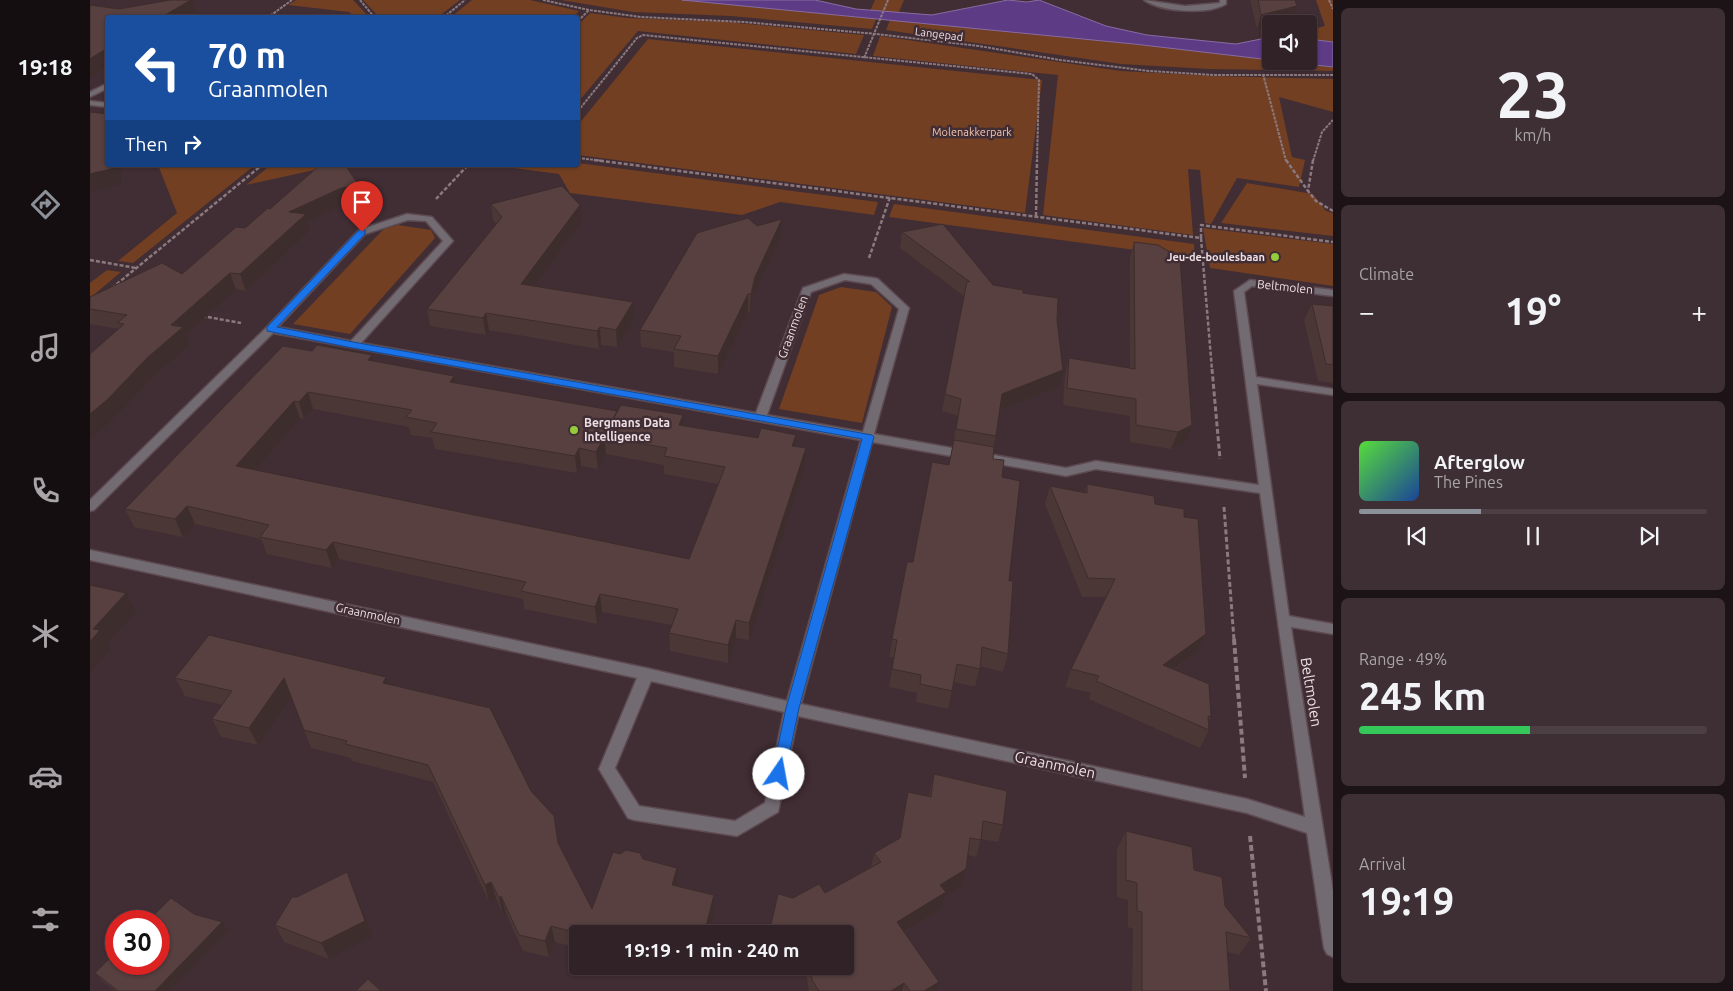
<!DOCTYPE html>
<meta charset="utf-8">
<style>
body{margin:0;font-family:Ubuntu,sans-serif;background:#3d2f33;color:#f1f3f6;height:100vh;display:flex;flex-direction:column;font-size:19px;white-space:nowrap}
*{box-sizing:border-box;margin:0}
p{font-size:16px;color:#a8a4a7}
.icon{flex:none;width:28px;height:28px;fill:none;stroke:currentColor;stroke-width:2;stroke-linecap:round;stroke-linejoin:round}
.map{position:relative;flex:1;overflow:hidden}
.details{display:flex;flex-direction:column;gap:8px;padding:8px;background:#1b1315;width:400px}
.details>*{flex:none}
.hud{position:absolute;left:15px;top:15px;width:475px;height:152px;border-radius:5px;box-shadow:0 1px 4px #0004,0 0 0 1px #4c3f44;background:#1a4fa0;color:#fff;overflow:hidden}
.tools{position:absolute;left:1172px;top:15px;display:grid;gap:10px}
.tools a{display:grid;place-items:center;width:55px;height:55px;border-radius:5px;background:#312227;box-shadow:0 1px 4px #0004,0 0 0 1px #4c3f44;font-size:25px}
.speed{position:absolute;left:15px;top:910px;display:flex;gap:10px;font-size:25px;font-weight:700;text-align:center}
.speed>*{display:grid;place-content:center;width:65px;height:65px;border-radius:50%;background:#312227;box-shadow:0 1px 4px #0004,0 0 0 1px #4c3f44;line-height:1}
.speed .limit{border:8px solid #d22;background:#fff;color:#111}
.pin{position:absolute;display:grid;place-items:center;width:42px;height:42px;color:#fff;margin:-51px -21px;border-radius:50% 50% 50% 0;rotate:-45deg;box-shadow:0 0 5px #0007}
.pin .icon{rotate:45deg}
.me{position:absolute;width:55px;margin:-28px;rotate:12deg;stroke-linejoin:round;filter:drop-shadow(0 0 4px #0008)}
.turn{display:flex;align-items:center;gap:18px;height:105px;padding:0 20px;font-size:22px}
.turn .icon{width:65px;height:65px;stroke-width:2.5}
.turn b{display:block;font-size:35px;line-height:42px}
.then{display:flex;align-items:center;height:48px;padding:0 20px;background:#0003;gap:10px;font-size:19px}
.big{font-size:38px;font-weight:600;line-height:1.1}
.details .widget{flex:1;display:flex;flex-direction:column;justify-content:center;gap:8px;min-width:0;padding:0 18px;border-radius:8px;background:#3d2f33}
.details .dial{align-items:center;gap:0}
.dial b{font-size:65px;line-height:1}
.song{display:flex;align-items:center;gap:15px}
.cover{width:60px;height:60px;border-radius:8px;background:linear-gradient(135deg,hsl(110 70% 55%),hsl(220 70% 35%))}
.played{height:5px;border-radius:2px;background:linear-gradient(90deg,#8c9099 35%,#4c3f44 35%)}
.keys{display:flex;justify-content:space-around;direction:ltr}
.heat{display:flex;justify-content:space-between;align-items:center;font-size:28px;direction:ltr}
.charge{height:8px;border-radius:4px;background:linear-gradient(90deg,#34c759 49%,#4c3f44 0)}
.trip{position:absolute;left:479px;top:925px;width:285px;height:50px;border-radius:5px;background:#312227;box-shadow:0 1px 4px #0004,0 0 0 1px #4c3f44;font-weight:600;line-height:50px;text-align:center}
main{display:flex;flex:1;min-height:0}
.menu{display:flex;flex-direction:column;width:90px;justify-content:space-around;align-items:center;background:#140e10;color:#a8a4a7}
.menu .icon{width:35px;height:35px}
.menu .active{color:#8c9099}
.menu b{font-size:22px;color:#f1f3f6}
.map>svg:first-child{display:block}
.green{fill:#723f22}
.water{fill:#5d3b85;stroke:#886ca2}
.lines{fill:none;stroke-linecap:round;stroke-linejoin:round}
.street-casing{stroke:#5d4950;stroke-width:3}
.path-far3{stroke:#8a797f;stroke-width:2;stroke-dasharray:3 1;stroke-linecap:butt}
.path-far2{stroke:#8a797f;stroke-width:2.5;stroke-dasharray:4 2;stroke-linecap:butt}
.path-far1{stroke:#8a797f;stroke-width:3;stroke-dasharray:5 2.5;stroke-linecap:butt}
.path{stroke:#8a797f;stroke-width:4;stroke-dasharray:6 3;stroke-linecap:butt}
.street{fill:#736b72;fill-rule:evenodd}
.wall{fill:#4b3736;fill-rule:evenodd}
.shaded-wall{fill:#3d2d2c}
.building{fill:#57403f;stroke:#3d2d2c;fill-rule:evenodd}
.route{fill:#1a73e8;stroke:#114b97}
.poi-dot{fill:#94cc3c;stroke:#412d34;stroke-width:2}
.labels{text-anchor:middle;stroke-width:5;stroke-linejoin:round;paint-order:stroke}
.far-street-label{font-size:11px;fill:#eddfe4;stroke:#412d34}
.far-park-label{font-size:11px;fill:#f4c7b0;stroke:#412d34}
.far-poi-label{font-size:11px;font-weight:bold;fill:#eddfe4;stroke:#412d34;text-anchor:end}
.street-label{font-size:12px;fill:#eddfe4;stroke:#412d34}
.poi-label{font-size:12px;font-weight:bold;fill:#eddfe4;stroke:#412d34;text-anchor:start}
.near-street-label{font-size:15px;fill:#eddfe4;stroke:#412d34}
</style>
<main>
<nav class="menu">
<b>19:18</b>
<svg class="icon active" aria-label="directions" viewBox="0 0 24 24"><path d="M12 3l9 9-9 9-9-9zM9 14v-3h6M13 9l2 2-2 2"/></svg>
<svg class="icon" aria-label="music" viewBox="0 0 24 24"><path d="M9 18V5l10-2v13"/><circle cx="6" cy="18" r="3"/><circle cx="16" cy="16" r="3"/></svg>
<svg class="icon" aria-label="phone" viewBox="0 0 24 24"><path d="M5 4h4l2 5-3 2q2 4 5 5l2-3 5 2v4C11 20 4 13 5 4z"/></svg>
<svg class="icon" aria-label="climate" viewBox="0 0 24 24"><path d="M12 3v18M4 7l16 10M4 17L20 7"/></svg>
<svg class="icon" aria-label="car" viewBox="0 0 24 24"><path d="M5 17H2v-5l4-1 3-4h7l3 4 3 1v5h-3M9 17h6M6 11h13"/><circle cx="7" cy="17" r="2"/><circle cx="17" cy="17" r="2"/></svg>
<svg class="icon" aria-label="filters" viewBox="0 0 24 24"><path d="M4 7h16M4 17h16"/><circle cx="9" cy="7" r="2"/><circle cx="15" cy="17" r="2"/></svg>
</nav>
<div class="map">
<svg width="1243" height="991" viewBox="0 0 1243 991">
<rect width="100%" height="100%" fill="#412d34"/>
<path class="green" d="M206,0h57l16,17h-14l-6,-5 -61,-7z
M273,0h97l-22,17 -58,1z
M382,0h58l49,11 -6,6h-122z
M471,0h121l194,19 -4,10 -142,-13 -97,-4z
M785,0h29l-6,14 -28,-3z
M1226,0h17v42l-24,-3v-9l16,-4z
M500,13l38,5 99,4 137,13 -8,19 -218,-23 -60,71v-77z
M800,20l244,24 199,23v4l-124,-2 -88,-5 -235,-34z
M790,36l241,35 93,5 119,3v33l-54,-15 13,60 13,3 -6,27 -62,-9 -26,46 -6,-1 -5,-53 -12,-1 5,66 -150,-20 15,-140 -185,-19z
M558,39l394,41 -17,133 -447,-58v-30z
M488,163l300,39 -4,13 -94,-13 -38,13 -172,-22 -11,-19 -67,-9h86z
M68,165h97l-122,98 -15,-2 59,-48z
M181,165h66l-91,20z
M1157,183l66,11 13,17 7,2v23l-112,-13z
M804,204l300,40 1,14 -306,-41z
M308,225l33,5 4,8 -85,96 -57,-10 83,-87 8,-8z
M1113,228l130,16v42l-123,-18z
M17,270l14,2 -31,26v-15z
M751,287l35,5 16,15 -30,116 -83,-14 40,-114z"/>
<path class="water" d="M592,0h133l41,9 76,6 76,-15 19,2 12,-2 67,26 41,9 89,9 35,-7v23l-137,-16z
M1219,39l24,3v25l-53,-6h29z"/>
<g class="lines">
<g class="street-casing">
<path id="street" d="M1054,0l41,6 35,-3v-3h6v4c-18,11 -65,8 -82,-4z
M18,83v5l-18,9v-5z
M0,101l18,2v4l-18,-2z
M317,214l25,3 21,24 -92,102 395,70 47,-125 41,-14 30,4 4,1 31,29 -35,126 94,17 6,4 -6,4 -96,-17 -71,262 446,95 58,18 -45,-324 -164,-24 -30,7 -78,-14 -6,-4 6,-4 78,14 30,-7 163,24 -25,-194 16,-11 83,10v6l-81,-10 -8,6 12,85 77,12v6l-76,-11 32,232 44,8v10l-42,-7 42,264v66l-6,-3 -3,-6 -17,-115 -60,-20 -449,-97 -20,96 -41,24 -103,-16 -6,-2 -29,-49 38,-91 -547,-118v-10l556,118 141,33 74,-261 -588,-107 -179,177 -4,1v-11l177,-173 92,-97zM318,220l18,1 17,20 -92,100 -73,-14 87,-93zM755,280l26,4 28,25 -36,123 -96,-17 44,-123zM561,681l133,31 -19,91 -30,18 -96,-15 -24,-38z"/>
</g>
<path class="path-far3" d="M270,0l15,18
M453,0l46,10 52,7 103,5 132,12 103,12 81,14 89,11 66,4h118
M1239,0l4,9
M177,18l25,-18
M353,18l22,-18
M488,21l11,-11
M774,58l24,-58
M1173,74l23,87
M488,111l59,-73 6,-3 389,39 7,6 -2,81
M488,158l26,3
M1223,161l9,-29 11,-12"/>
<path class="path-far2" d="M504,160l607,78v-13l132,17
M1196,160l22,31
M1223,160l-5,31 8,10 17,10
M346,199l32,-34
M946,216l1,-56
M1111,238l11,132
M779,258l21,-61
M0,260l46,8
M22,288l150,-123
M112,316l39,7"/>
<path class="path-far1" d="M1122,369l8,90
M1134,507l10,133"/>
<path class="path" d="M1144,639l11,139
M1160,836l16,155"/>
<use href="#street" class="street"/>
</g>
<path class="wall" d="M1160,0h45l-3,19 -35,10z
M268,184l4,16 -19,4 -35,17 2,9 -64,61 -10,-2 -50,46 4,9 -35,31 -40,42 -25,23v-86l29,-25 -29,-5v-27l92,-23 63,-46 25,-19z
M401,204l91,17 -48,65 99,16 1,17 -17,28 -16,-2 -2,4 -110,-19 -3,5 -56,-9 -3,-17 69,-85 -3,-4z
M667,226l24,9 -27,59 -4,18 -2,-1 -30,63 -44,-7v-15l-33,-5 -1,-17z
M812,232l91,53 30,8 34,27 2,67 -60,24 -3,25 -3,11v12l9,18 7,104 -1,73 -5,18 -23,-6 -5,21 -21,-5 -6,27 -32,-7 1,-9 -28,-6 5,-29 -5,-1 18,-95h6l36,-97 9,-49 -16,-5 22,-115 -64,-48z
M1044,242l58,183 -6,17 -15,7 -41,-7v-26l-67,-11 2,-30 4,-17 61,10v-110z
M1222,304l21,2v77l-15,-2 -14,-61z
M222,351l60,4 2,7 81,21 351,65 -1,18 -56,174 -13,-2 -8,25 -58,-12 -1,-18 3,-8 -70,-13 -5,12 -73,-15 -1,-10 -184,-40 -7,9 -65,-14 -6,-15 -66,-15 -12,13 -49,-10 -9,-18zM223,409l96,18 2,8 21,3 3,11 142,24 4,-7 17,3 8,-15 58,11v9l54,10 -29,75 -434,-89 45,-52 4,1z
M997,484l68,20 29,13 22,117 -9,18 -23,18 37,47 -3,6 1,7 -9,18 -111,-49 2,-6 -26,-6 6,-18 35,-72h-24l-37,-93 5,-18 34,6z
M85,678l213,6 143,107 61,118 51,-50 34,9 1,18 36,26 -6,22h-130v14l-23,-6 -6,15 -26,-6 -17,-38 -3,1 -7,-16 -7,4 -56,-120 -81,-21 -1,-3 -40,-10 -7,-18 -13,-33 -33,48 -37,-8 -9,-18 10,-14 -37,-9z
M844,774l69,51 -5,17 -17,-3 -5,18 -8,-2 -2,14 -5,17 -16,10 -4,13 -37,23 32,59h-127l-4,-24 -2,-1h42l-52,-68 32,-5 46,-26 3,-14 25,-14 9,-47 21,4z
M1036,831l68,39 31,36 26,32 -12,17 -12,-3 3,39h-98l1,-62 -5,-2v-27l-11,-3v-48z
M264,889l19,48 -44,22 -45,-17 -9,-17 22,-28z
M104,914l34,16 -59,61h-54l-13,-10 -7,-8z
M553,966h10l-1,3z
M578,966h31l-2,8z"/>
<path class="shaded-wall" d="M101,0h1l4,13 -8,5h-28z
M1207,6l-5,13 -16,5h-5v1l-14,4 4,-14z
M18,48v17l-7,4 -11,9v-19l6,-4z
M25,165h5l1,19 -31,7v-17z
M268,184l4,16 -19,4 -35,17 2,9 -64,61 -6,-17 49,-62 50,-23z
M490,205l2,16 -59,80 -2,-17z
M692,219l-1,16 -27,59 -4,18 1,-18 4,-17z
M140,273l6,16 -50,46 4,9 -35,31 -40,42 -25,23v-26l81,-89z
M658,294v17l-30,63v-18z
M543,302l1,17 -17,28 -1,-17z
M396,313l3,17 -3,5 -3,-17z
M510,327l1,18 -2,4 -2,-18z
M282,355l5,18 -9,-13z
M973,370l-4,17 -61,24 4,-17z
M364,376l3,17 -7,-11z
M218,392l5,17 -9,10 -5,-17z
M204,401l6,17 -57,66 -7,-18z
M593,415l1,18 -5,-8z
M1102,425l-6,17 -15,7 7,-17z
M706,435l-1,17 -3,-6z
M514,437l2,17 -8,15 -2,-17z
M489,448l2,18 -4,7 -2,-17z
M716,448l-1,18 -56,174v-17z
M97,506l8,18 -12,13 -8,-18z
M243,542l6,17 -7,9 -6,-18z
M36,593l10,18 -29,32 4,6 -21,23v-30l3,-13z
M510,594l2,18 -5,12 -2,-17z
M646,620v18l-8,25v-18z
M1116,634l-9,18 -42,31 8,-18z
M296,677l6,18 -9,-12z
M194,678l8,18 -34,49 -9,-17z
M587,868l1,17 -5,16 -1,-16z
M876,869l-5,17 -16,10 -4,13 -48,29 4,-16 43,-37z
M257,872l7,17 19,48 -44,22 -8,-16z
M401,882l5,16 -7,4 -4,-17z
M624,895v17l-6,22h-4z
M411,896l5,17 -3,1 -4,-16z
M132,922l6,8 -59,61h-14z
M461,926l4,16 -6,15 -4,-16z
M607,966h2l-2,8z
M849,982l-3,9h-12z
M814,983l-2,8h-11z"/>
<path class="building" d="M80,0h21l-31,18h-52v30l-12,7 -6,4v-54l29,4z
M1168,0h37l2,6 -36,9z
M0,112l18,2v51h7v3l-25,6z
M230,165h25l13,19 -19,5 -50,23 17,2 -66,60 -10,-1 -59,52 12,2 -36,31 -40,42 -17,14v-60l34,-30 -7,-1 10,-8 -37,-6v-12l72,-34 20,11 54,-47 9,1 23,-20 2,1z
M472,186l18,19 -59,79 112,18 -17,28 -16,-3 -3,4 -111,-18 -3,5 -56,-9 75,-92 -11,-13z
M658,218l9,8 25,-7 -27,58 -4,17h-3l-30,62 -44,-7 7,-13 -41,-6 57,-97z
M853,224l50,61 30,5v3l35,5 -1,22 6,50 -61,24 -6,42 -40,-7 5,-30 -16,-5 22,-113 3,1 -68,-50z
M1044,242l24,3 22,13 12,167 -14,7 -42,-7v-26l-69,-11 2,-30 66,11z
M1222,304l21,2v59l-7,-1z
M227,345l55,10 -4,5 86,16 -4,6 167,29 -11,21 15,-27 62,10 -4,10 79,13 3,-10 35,7 -4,11 14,2 -57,175 -13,-3 -8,25 -59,-12 9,-24 -78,-15 -5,13 -74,-16 5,-9 -193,-40 -7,8 -66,-13 9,-12 -82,-19 -12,13 -50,-10 158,-163 29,5zM218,392l104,18 -6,7 31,6 -6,9 144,24 4,-8 17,4 8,-15 63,11 -3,8 61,11 -36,92 -453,-93 58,-65 5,1z
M864,440l40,7 -1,12 11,1 -2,17 18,4 -11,100h4l-5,73 -26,-7 -2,22 -23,-5 -5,27 -32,-7 1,-9 -29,-6 5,-29 -5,-1 15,-77h6l19,-100 17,3z
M997,484l67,12 1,8 29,5v8l14,2 8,115 -43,31 46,19 2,33 -3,-1 1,14 -113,-49 3,-5 -28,-7 44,-90 -27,-1 -38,-92 37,7z
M0,585l36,8 -33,36 7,1 -10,12z
M119,635l177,42 -3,6 107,25 41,83 23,25 4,27 34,66 21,-57 7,2 6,-4 14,3 3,6 34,9 -5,17 42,10 -10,39h-123l-30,-8 -6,15 -26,-6 -18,-39 -2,2 -8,-16 -6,3 -57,-120 -83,-21 2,-3 -43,-11 -20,-52 -35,50 -37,-9 20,-28 -57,-13z
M844,774l73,17 -4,34 -20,-4 -2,19 -11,-2 -4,31 -26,16 6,7 -49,30 42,60 -15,9h-14l-6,-8 -13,8h-72l-7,-11 -2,-14h35v-32h-76l9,-40 15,4 26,-14 6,9 56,-31 -7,-9 26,-15 8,-46 23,5z
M1036,831l66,16 2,23 28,7 3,29 26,32 -25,-6 4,59h-88v-79l-5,-1v-28l-11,-3z
M257,872l18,49 -44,22 -46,-18 17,-28h5z
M81,898l23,16 28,8 -67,69h-37l-23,-18 21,-21v12h43v-43h-11z
M278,979l13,12h-25z"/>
<path class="route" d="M272,229l3,1v4l-88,93 76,15 519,93 2,2 -75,271 -15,71 -5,2 -5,-2 -2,-5 14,-66 76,-269 -509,-91 -86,-17v-4l92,-97z"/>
<g class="poi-dot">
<circle cx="1185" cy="257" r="5"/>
<circle cx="484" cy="430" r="5"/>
</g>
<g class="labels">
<g class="far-street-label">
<text transform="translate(849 34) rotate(7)" y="4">Langepad</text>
</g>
<g class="far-park-label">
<text x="882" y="136">Molenakkerpark</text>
</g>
<g class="far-poi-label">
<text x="1175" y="261">Jeu-de-boulesbaan</text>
</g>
<g class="street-label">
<text transform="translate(1195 287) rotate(6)" y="4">Beltmolen</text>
<text transform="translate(703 327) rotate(-70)" y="4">Graanmolen</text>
<text transform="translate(278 614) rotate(12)" y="4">Graanmolen</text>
</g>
<g class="poi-label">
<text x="494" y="427">Bergmans Data<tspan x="494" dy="14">Intelligence</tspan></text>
</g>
<g class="near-street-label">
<text transform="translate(1221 692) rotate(81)" y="5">Beltmolen</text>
<text transform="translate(965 765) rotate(12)" y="5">Graanmolen</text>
</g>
</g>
</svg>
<div class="tools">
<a><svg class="icon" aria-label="sound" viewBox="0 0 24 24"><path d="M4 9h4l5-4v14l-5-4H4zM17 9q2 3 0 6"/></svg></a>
</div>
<div class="speed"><div class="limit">30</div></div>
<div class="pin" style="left:272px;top:232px;background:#d93025"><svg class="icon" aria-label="arrive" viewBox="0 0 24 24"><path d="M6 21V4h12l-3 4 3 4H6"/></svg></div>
<svg class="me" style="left:689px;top:774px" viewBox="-20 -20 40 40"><circle r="19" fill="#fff"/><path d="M0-13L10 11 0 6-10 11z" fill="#1a73e8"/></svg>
<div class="trip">19:19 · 1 min · 240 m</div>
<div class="hud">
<div class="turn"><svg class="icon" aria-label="left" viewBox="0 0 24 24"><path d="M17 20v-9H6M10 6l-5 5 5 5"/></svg><div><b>70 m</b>Graanmolen</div></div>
<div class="then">Then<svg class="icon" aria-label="right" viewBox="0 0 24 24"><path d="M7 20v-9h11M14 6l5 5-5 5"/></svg></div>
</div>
</div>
<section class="details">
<div class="widget dial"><b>23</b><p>km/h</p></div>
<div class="widget"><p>Climate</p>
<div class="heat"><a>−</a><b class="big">19°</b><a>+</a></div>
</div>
<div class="widget">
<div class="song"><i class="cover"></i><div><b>Afterglow</b><p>The Pines</p></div></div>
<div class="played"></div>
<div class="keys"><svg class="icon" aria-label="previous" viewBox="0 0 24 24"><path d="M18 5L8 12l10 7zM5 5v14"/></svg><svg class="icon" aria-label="pause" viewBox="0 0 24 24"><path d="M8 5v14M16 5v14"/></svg><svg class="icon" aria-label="next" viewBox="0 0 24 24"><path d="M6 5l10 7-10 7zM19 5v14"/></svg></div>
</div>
<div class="widget"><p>Range · 49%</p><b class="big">245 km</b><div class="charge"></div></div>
<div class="widget"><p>Arrival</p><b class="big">19:19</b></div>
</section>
</main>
